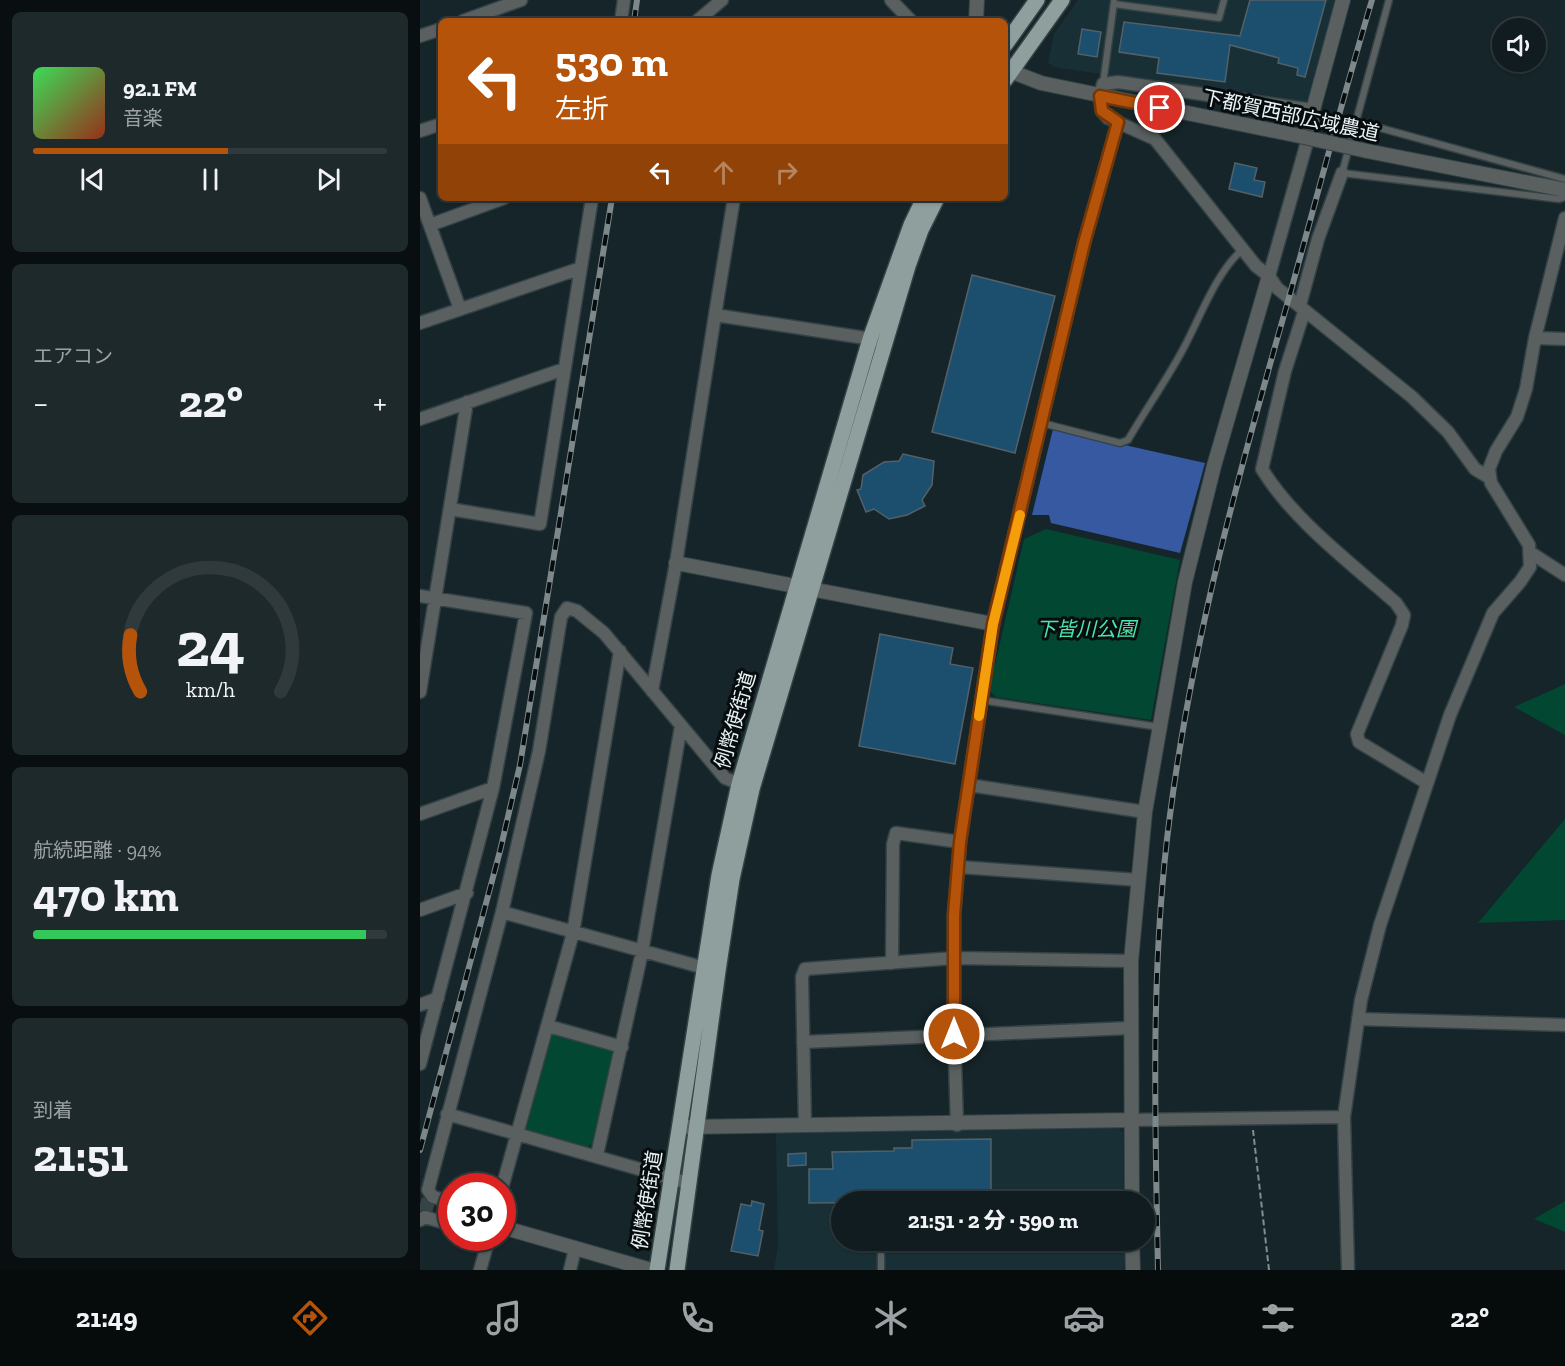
<!DOCTYPE html>
<html lang="ja">
<meta charset="utf-8">
<style>
body{margin:0;font-family:"Zilla Slab","Noto Sans JP",serif;background:#1e292c;color:#f1f3f6;height:100vh;display:flex;flex-direction:column;font-size:22px;white-space:nowrap}
*{box-sizing:border-box;margin:0}
p{font-size:20px;color:#9ca1a4}
.icon{flex:none;width:33px;height:33px;fill:none;stroke:currentColor;stroke-width:2;stroke-linecap:round;stroke-linejoin:round}
.map{position:relative;flex:1;overflow:hidden}
.details{display:flex;flex-direction:column;gap:12px;padding:12px;background:#090f11;width:420px}
.details>*{flex:none}
.guide{position:absolute;left:18px;top:18px;width:570px;height:183px;border-radius:9px;box-shadow:0 2px 4px #0004,0 0 0 2px #303a3d;background:#b45309;color:#fff;overflow:hidden}
.fabs{position:absolute;left:1072px;top:18px;display:grid;gap:12px}
.fabs a{display:grid;place-items:center;width:54px;height:54px;border-radius:50%;background:#101c1f;box-shadow:0 2px 4px #0004,0 0 0 2px #303a3d;font-size:30px}
.speed{position:absolute;left:18px;top:1173px;display:flex;gap:12px;font-size:30px;font-weight:700;text-align:center}
.speed>*{display:grid;place-content:center;width:78px;height:78px;border-radius:50%;background:#101c1f;box-shadow:0 2px 4px #0004,0 0 0 2px #303a3d;line-height:1}
.speed .limit{border:9px solid #d22;background:#fff;color:#111}
.pin{position:absolute;display:grid;place-items:center;width:51px;height:51px;color:#fff;margin:-26px;border:3px solid #fff;border-radius:50%;box-shadow:0 2px 6px #0007}
.me{position:absolute;width:66px;margin:-33px;rotate:0deg;stroke-linejoin:round;filter:drop-shadow(0 0 4px #0008)}
.turn{display:flex;align-items:center;gap:21px;height:126px;padding:0 18px;font-size:27px}
.turn .icon{width:78px;height:78px;stroke-width:2.5}
.turn b{display:block;font-size:42px;line-height:51px}
.lanes{display:flex;align-items:center;height:57px;padding:0 18px;background:#0003;justify-content:center;gap:30px;direction:ltr}
.lanes .off{opacity:.35}
.big{font-size:45px;font-weight:800;line-height:1.1}
.details .widget{flex:1;display:flex;flex-direction:column;justify-content:center;gap:9px;min-width:0;padding:0 21px;border-radius:9px;background:#1e292c}
.details .dial{align-items:center;gap:0}
.dial svg{height:156px;overflow:visible;fill:none;stroke:#303a3d;stroke-width:7;stroke-linecap:round;text-anchor:middle}
.dial text{fill:#f1f3f6;stroke:none}
.song{display:flex;align-items:center;gap:18px}
.cover{width:72px;height:72px;border-radius:9px;background:linear-gradient(135deg,hsl(130 70% 55%),hsl(10 70% 35%))}
.played{height:6px;border-radius:3px;background:linear-gradient(90deg,#b45309 55%,#303a3d 55%)}
.keys{display:flex;justify-content:space-around;direction:ltr}
.heat{display:flex;justify-content:space-between;align-items:center;font-size:33px;direction:ltr}
.charge{height:9px;border-radius:4px;background:linear-gradient(90deg,#34c759 94%,#303a3d 0)}
.trip{position:absolute;left:411px;top:1191px;width:324px;height:60px;border-radius:30px;background:#101c1f;box-shadow:0 2px 4px #0004,0 0 0 2px #303a3d;font-weight:800;line-height:60px;text-align:center}
.dock{display:flex;height:96px;justify-content:space-around;align-items:center;background:#060b0c;color:#9ca1a4}
.dock .icon{width:42px;height:42px}
.dock .on{color:#b45309}
.dock b{font-size:27px;color:#f1f3f6}
main{display:flex;flex:1;min-height:0}
.map>svg:first-child{display:block}
.built{fill:#183035}
.green{fill:#014731}
.water{fill:#3759a2}
.building{fill:#1c4f6e;stroke:#536069;stroke-width:1.5}
.lines{fill:none;stroke-linecap:round;stroke-linejoin:round}
.tertiary-tunnel{stroke:#364448;stroke-width:14;stroke-dasharray:14 7;stroke-linecap:butt}
.service-casing{stroke:#344246;stroke-width:9}
.minor-casing{stroke:#344246;stroke-width:15}
.tertiary-casing{stroke:#344246;stroke-width:16}
.primary-casing{stroke:#344246;stroke-width:18}
.path{stroke:#828f92;stroke-width:2;stroke-dasharray:6 3;stroke-linecap:butt}
.service{stroke:#59605f;stroke-width:6}
.minor{stroke:#59605f;stroke-width:12}
.tertiary{stroke:#59605f;stroke-width:14}
.primary{stroke:#8f9f9d;stroke-width:15}
.rail-casing{stroke:#7c888b;stroke-width:6}
.rail{stroke:#070d0e;stroke-width:4;stroke-dasharray:11;stroke-linecap:butt}
.tertiary-bridge-casing{stroke:#344246;stroke-width:16;stroke-linecap:butt}
.tertiary-bridge{stroke:#59605f;stroke-width:14}
.route-casing{stroke:#753606;stroke-width:15}
.route{stroke:#b45309;stroke-width:10}
.slow{stroke:#f59e0b;stroke-width:10}
.labels{text-anchor:middle;stroke-width:6;stroke-linejoin:round;paint-order:stroke}
.street-label{font-size:20px;fill:#e9f3f5;stroke:#070d0e}
.park-label{font-size:20px;font-style:italic;fill:#4ae7ad;stroke:#070d0e}
</style>
<main>
<section class="details">
<div class="widget">
<div class="song"><i class="cover"></i><div><b>92.1 FM</b><p>音楽</p></div></div>
<div class="played"></div>
<div class="keys"><svg class="icon" aria-label="previous" viewBox="0 0 24 24"><path d="M18 5L8 12l10 7zM5 5v14"/></svg><svg class="icon" aria-label="pause" viewBox="0 0 24 24"><path d="M8 5v14M16 5v14"/></svg><svg class="icon" aria-label="next" viewBox="0 0 24 24"><path d="M6 5l10 7-10 7zM19 5v14"/></svg></div>
</div>
<div class="widget"><p>エアコン</p>
<div class="heat"><a>−</a><b class="big">22°</b><a>+</a></div>
</div>
<div class="widget dial"><svg viewBox="0 0 100 80">
<path d="M14 69A42 42 0 1 1 86 69"/>
<path d="M14 69A42 42 0 0 1 9 40" stroke="#b45309"/>
<text x="50" y="56" font-size="32" font-weight="700">24</text>
<text x="50" y="72" font-size="11">km/h</text>
</svg></div>
<div class="widget"><p>航続距離 · 94%</p><b class="big">470 km</b><div class="charge"></div></div>
<div class="widget"><p>到着</p><b class="big">21:51</b></div>
</section>
<div class="map">
<svg width="1145" height="1270" viewBox="0 0 1145 1270">
<rect width="100%" height="100%" fill="#162529"/>
<path class="built" d="M658,0h259l-28,99 -8,5 -247,-37 -6,-4 6,-29z
M697,1126l6,7 1,68 -282,1v38l282,1 1,29h-351l4,-24 -2,-114z"/>
<path class="green" d="M626,529l134,31 -29,160 -155,-23 -7,-7 35,-151z
M1145,684v51l-51,-28z
M1145,819v101l-87,3z
M132,1032l63,17 -22,95 -7,3 -61,-14z
M1145,1201v31l-31,-13z"/>
<path class="water" d="M633,429l152,34 -25,90 -129,-30 -2,-8h-17z"/>
<path class="building" d="M830,0h76l-21,77 -8,-2 1,-7 -20,-5 1,-5 -49,-13 -5,37 -68,-9 2,-15 -40,-6 5,-30 116,14z
M662,29l19,3 -4,25 -19,-3z
M815,163l22,5 -3,12 11,2 -3,15 -33,-8z
M552,275l83,21 -40,157 -83,-21z
M483,454l31,7 -2,24 -10,15 3,6 -18,9 -18,4 -15,-10 -8,3 -9,-22 4,-1 2,-14 21,-13 15,-1z
M460,634l73,14 -3,16 23,4 -18,96 -96,-18z
M571,1139v62l-182,2v-34h24l-1,-17 62,-1v-3h18v-8z
M386,1153v12l-18,1v-12z
M332,1201l12,3 -5,26 4,1 -5,25 -27,-5 10,-47 10,2z"/>
<g class="lines">
<path class="tertiary-tunnel" d="M0,1204l32,9"/>
<g class="service-casing">
<path id="service" d="M969,0l-47,173 217,26 6,-2
M694,4l105,14 5,-18
M683,84l11,-82
M935,121l210,58
M622,423l78,20 8,-3c17,-29 37,-58 53,-87 18,-32 34,-80 62,-104
M561,700l178,27
M461,1240v30"/>
</g>
<g class="minor-casing">
<path id="minor" d="M471,0l20,21
M43,21l58,-21
M201,21l3,-21
M277,21l25,-21
M0,36l21,-7
M0,131l21,-7
M0,198l40,111
M10,225l74,-27
M849,276l44,-155v-11l-195,-28 -15,2 -3,12 2,15 6,7 47,21 101,127 13,10 8,12 135,109 36,35 27,37 15,9
M880,305l18,-66 24,-66
M884,312l-19,59 -23,98c31,51 90,95 134,134l8,12 -2,10 -45,109 2,8 68,41
M295,315l19,-117
M0,323l161,-55
M1115,338l30,1
M0,419l144,-50
M30,509l90,15 52,-326
M1111,553l34,22
M0,596l106,17 -33,175 -73,276
M232,691l24,-128 39,-248 170,26
M0,692l47,-290
M549,785l176,27
M0,814l73,-26
M540,867l178,13
M0,910l47,-17
M82,912l210,58
M472,963l1,-119 3,-11 64,9
M0,1005l18,-7
M938,1019l207,6
M128,1026l74,21
M383,1042l327,-14
M27,1114l241,69
M711,1120l213,-3
M385,1125l-3,-148 3,-8 149,-11 177,3
M537,1125l-3,-95v-115l6,-73 33,-218 91,-381 34,-121
M177,1155l45,-203 39,-226
M82,1188l71,-255 47,-282
M32,1202l-19,-5 -5,-7 74,-278 37,-161 22,-134 6,-9 10,3 27,22 121,145 20,8
M0,1220l5,-3 27,8
M60,1270l9,-32
M150,1270l5,-21
M928,1270l-4,-153 17,-117 19,-75 70,-210 43,-102 27,-31 10,-15 -1,-22 -38,-62 -2,-14 7,-18 21,-34 9,-28 9,-51 30,-120"/>
</g>
<g class="tertiary-casing">
<path id="tertiary" d="M556,21l1,-21
M585,69l36,14 254,52
M893,110l30,-110
M947,151l198,39
M256,563l317,61
M266,1127l445,-7
M712,1202l-1,-241 14,-149 40,-230 29,-116 55,-190
M82,1227l149,43
M712,1240l1,30"/>
</g>
<g class="primary-casing">
<path id="primary" d="M585,45l32,-45
M585,80l57,-80
M237,1270l62,-395 20,-91 131,-445 41,-114 13,-27
M257,1270l41,-299 14,-92 20,-90 156,-523 13,-36 16,-32"/>
</g>
<path class="path" d="M833,1130l16,140"/>
<use href="#service" class="service"/>
<use href="#minor" class="minor"/>
<use href="#tertiary" class="tertiary"/>
<use href="#primary" class="primary"/>
<g class="rail-casing">
<path id="rail" d="M214,21l3,-21
M0,1150l80,-299 20,-86 92,-567
M738,1270c-3,-151 -8,-305 12,-455 23,-177 69,-343 118,-514 28,-100 54,-201 84,-301"/>
</g>
<use href="#rail" class="rail"/>
<g class="tertiary-bridge-casing">
<path id="tertiary-bridge" d="M875,135l72,16"/>
</g>
<use href="#tertiary-bridge" class="tertiary-bridge"/>
</g>
<g class="lines">
<g class="route-casing">
<path id="route" d="M534,1034v-119l6,-73 33,-218 91,-381 34,-121 -16,-11 -2,-15 60,12"/>
</g>
<use href="#route" class="route"/>
<path class="slow" d="M559,716l14,-92 27,-109"/>
</g>
<g class="labels">
<g class="street-label">
<text transform="translate(871 115) rotate(12)" y="7">下都賀西部広域農道</text>
<text transform="translate(315 720) rotate(-74)" y="7">例幣使街道</text>
<text transform="translate(227 1200) rotate(-81)" y="7">例幣使街道</text>
</g>
<g class="park-label">
<text x="666" y="636">下皆川公園</text>
</g>
</g>
</svg>
<div class="fabs">
<a><svg class="icon" aria-label="sound" viewBox="0 0 24 24"><path d="M4 9h4l5-4v14l-5-4H4zM17 9q2 3 0 6"/></svg></a>
</div>
<div class="speed"><div class="limit">30</div></div>
<div class="pin" style="left:740px;top:108px;background:#d93025"><svg class="icon" aria-label="arrive" viewBox="0 0 24 24"><path d="M6 21V4h12l-3 4 3 4H6"/></svg></div>
<svg class="me" style="left:534px;top:1034px" viewBox="-20 -20 40 40"><circle r="17" fill="#b45309" stroke="#fff" stroke-width="3"/><path d="M0-11L8 9 0 5-8 9z" fill="#fff"/></svg>
<div class="trip">21:51 · 2 分 · 590 m</div>
<div class="guide">
<div class="turn"><svg class="icon" aria-label="left" viewBox="0 0 24 24"><path d="M17 20v-9H6M10 6l-5 5 5 5"/></svg><div><b>530 m</b>左折</div></div>
<div class="lanes"><svg class="icon" aria-label="left" viewBox="0 0 24 24"><path d="M17 20v-9H6M10 6l-5 5 5 5"/></svg><svg class="icon off" aria-label="ahead" viewBox="0 0 24 24"><path d="M12 20V5M6 11l6-6 6 6"/></svg><svg class="icon off" aria-label="right" viewBox="0 0 24 24"><path d="M7 20v-9h11M14 6l5 5-5 5"/></svg></div>
</div>
</div>
</main>
<nav class="dock">
<b>21:49</b>
<svg class="icon on" aria-label="directions" viewBox="0 0 24 24"><path d="M12 3l9 9-9 9-9-9zM9 14v-3h6M13 9l2 2-2 2"/></svg>
<svg class="icon" aria-label="music" viewBox="0 0 24 24"><path d="M9 18V5l10-2v13"/><circle cx="6" cy="18" r="3"/><circle cx="16" cy="16" r="3"/></svg>
<svg class="icon" aria-label="phone" viewBox="0 0 24 24"><path d="M5 4h4l2 5-3 2q2 4 5 5l2-3 5 2v4C11 20 4 13 5 4z"/></svg>
<svg class="icon" aria-label="climate" viewBox="0 0 24 24"><path d="M12 3v18M4 7l16 10M4 17L20 7"/></svg>
<svg class="icon" aria-label="car" viewBox="0 0 24 24"><path d="M5 17H2v-5l4-1 3-4h7l3 4 3 1v5h-3M9 17h6M6 11h13"/><circle cx="7" cy="17" r="2"/><circle cx="17" cy="17" r="2"/></svg>
<svg class="icon" aria-label="filters" viewBox="0 0 24 24"><path d="M4 7h16M4 17h16"/><circle cx="9" cy="7" r="2"/><circle cx="15" cy="17" r="2"/></svg>
<b>22°</b>
</nav>
